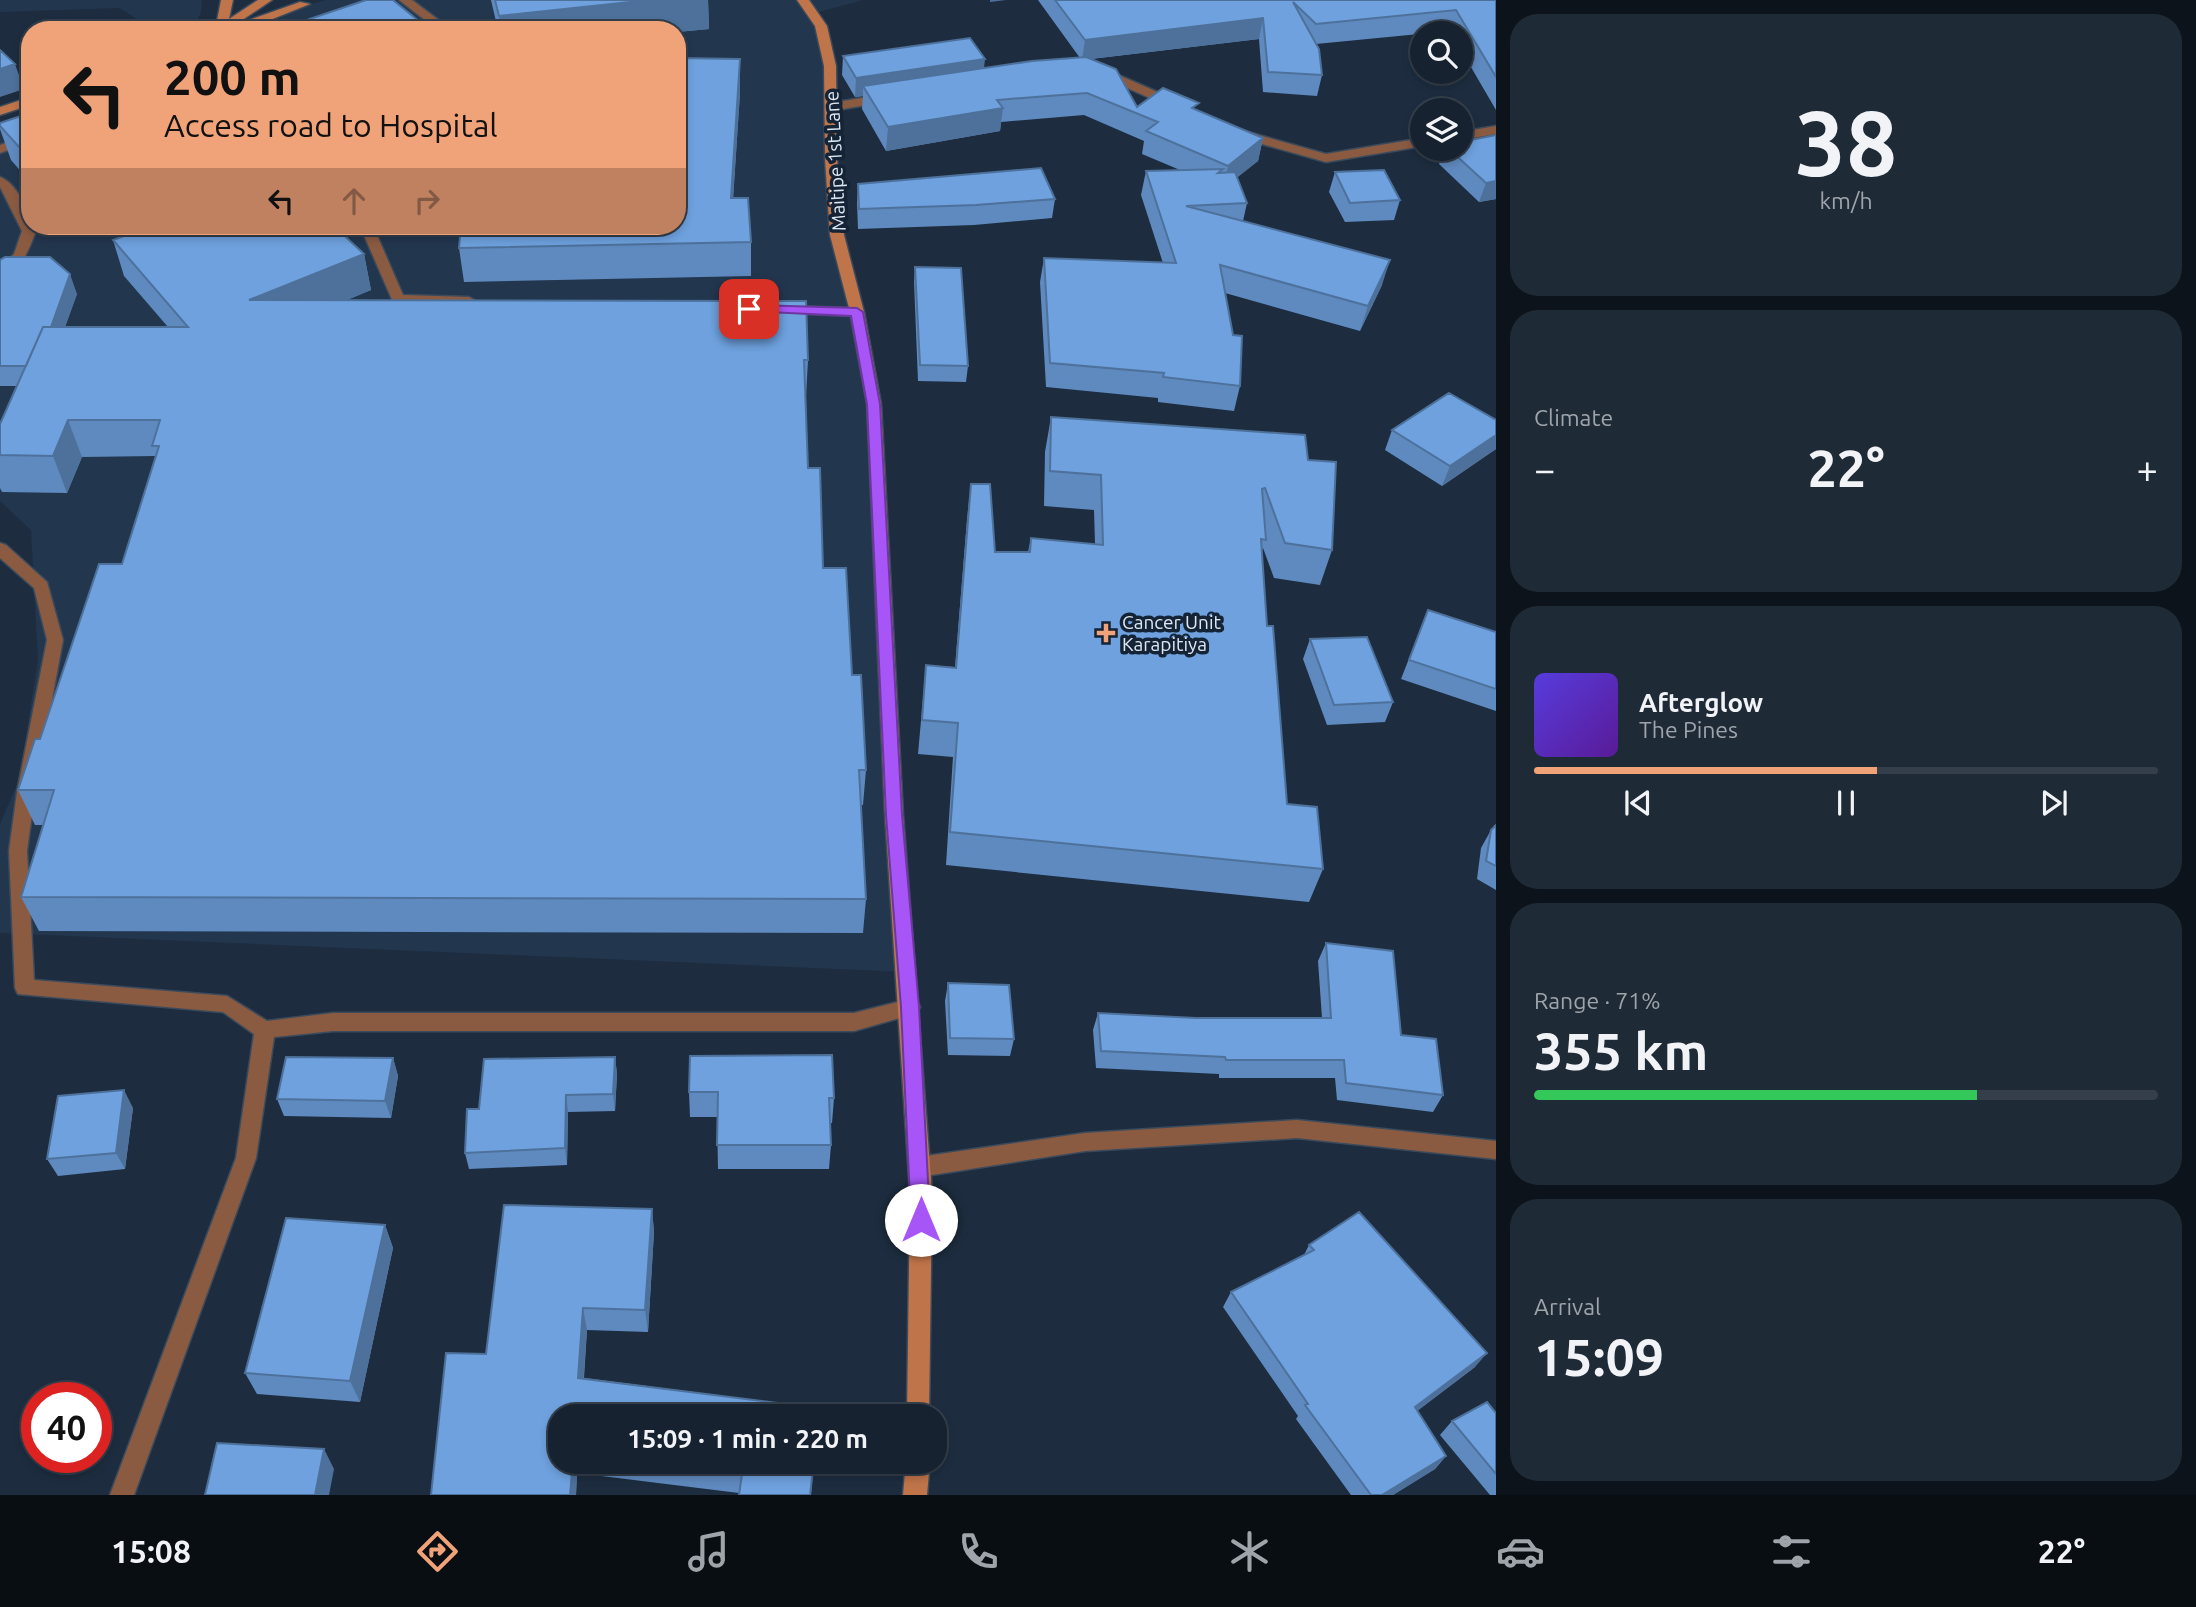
<!DOCTYPE html>
<meta charset="utf-8">
<style>
body{margin:0;font-family:Ubuntu,sans-serif;background:#1f2a37;color:#f1f3f6;height:100vh;display:flex;flex-direction:column;font-size:26px;white-space:nowrap}
*{box-sizing:border-box;margin:0}
p{font-size:23px;color:#9ea4aa}
.icon{flex:none;width:38px;height:38px;fill:none;stroke:currentColor;stroke-width:2;stroke-linecap:round;stroke-linejoin:round}
.map{position:relative;flex:1;overflow:hidden}
.side{display:flex;flex-direction:column;gap:14px;padding:14px;background:#0c131a;width:700px}
.side>*{flex:none}
.top-card{position:absolute;left:21px;top:21px;width:665px;height:214px;border-radius:28px;box-shadow:0 4px 10px #0003,0 0 0 2px #353f4b;background:#f0a279;color:#111;overflow:hidden}
.controls{position:absolute;left:1410px;top:21px;display:grid;gap:14px}
.controls a{display:grid;place-items:center;width:63px;height:63px;border-radius:50%;background:#16222f;box-shadow:0 4px 10px #0003,0 0 0 2px #353f4b;font-size:35px}
.speed{position:absolute;left:21px;top:1382px;display:flex;gap:14px;font-size:35px;font-weight:700;text-align:center}
.speed>*{display:grid;place-content:center;width:91px;height:91px;border-radius:50%;background:#16222f;box-shadow:0 4px 10px #0003,0 0 0 2px #353f4b;line-height:1}
.speed .limit{border:10px solid #d22;background:#fff;color:#111}
.pin{position:absolute;display:grid;place-items:center;width:60px;height:60px;color:#fff;margin:-30px;border-radius:14px;box-shadow:0 4px 10px #0006}
.me{position:absolute;width:77px;margin:-38px;rotate:0deg;stroke-linejoin:round;filter:drop-shadow(0 0 5px #0008)}
.turn{display:flex;align-items:center;gap:24px;height:147px;padding:0 28px;font-size:32px}
.turn .icon{width:91px;height:91px;stroke-width:2.5}
.turn b{display:block;font-size:49px;line-height:60px}
.lanes{display:flex;align-items:center;height:66px;padding:0 28px;background:#0003;justify-content:center;gap:35px;direction:ltr}
.lanes .off{opacity:.35}
.big{font-size:52px;font-weight:700;line-height:1.1}
.side .tile{flex:1;display:flex;flex-direction:column;justify-content:center;gap:10px;min-width:0;padding:0 24px;border-radius:28px;background:#1f2a37}
.side .dial{align-items:center;gap:0}
.dial b{font-size:91px;line-height:1}
.song{display:flex;align-items:center;gap:21px}
.cover{width:84px;height:84px;border-radius:10px;background:linear-gradient(135deg,hsl(250 70% 55%),hsl(270 70% 35%))}
.played{height:7px;border-radius:4px;background:linear-gradient(90deg,#f0a279 55%,#353f4b 55%)}
.keys{display:flex;justify-content:space-around;direction:ltr}
.heat{display:flex;justify-content:space-between;align-items:center;font-size:38px;direction:ltr}
.charge{height:10px;border-radius:5px;background:linear-gradient(90deg,#34c759 71%,#353f4b 0)}
.trip{position:absolute;left:548px;top:1404px;width:399px;height:70px;border-radius:28px;background:#16222f;box-shadow:0 4px 10px #0003,0 0 0 2px #353f4b;font-weight:700;line-height:70px;text-align:center}
.menu{display:flex;height:112px;justify-content:space-around;align-items:center;background:#090e13;color:#9ea4aa}
.menu .icon{width:49px;height:49px}
.menu .on{color:#f0a279}
.menu b{font-size:32px;color:#f1f3f6}
main{display:flex;flex:1;min-height:0}
.map>svg:first-child{display:block}
.built{fill:#22364e}
.lines{fill:none;stroke-linecap:round;stroke-linejoin:round}
.lane-casing{stroke:#3c4b5c;stroke-width:3}
.street-casing{stroke:#3c4b5c;stroke-width:3}
.secondary-casing{stroke:#3c4b5c;stroke-width:3}
.lane{fill:#8b5b41;fill-rule:evenodd}
.street{fill:#8b5b41;fill-rule:evenodd}
.secondary{fill:#c0744a;fill-rule:evenodd}
.wall{fill:#5f8abf}
.shaded-wall{fill:#4d719b}
.building{fill:#6ea1de;stroke:#4d719b;stroke-width:2}
.route{fill:#a855f7;stroke:#6d37a1;stroke-width:2}
.poi-dot{fill:#f0a279;stroke:#142335;stroke-width:2.5}
.labels{text-anchor:middle;stroke-width:7;stroke-linejoin:round;paint-order:stroke}
.street-label{font-size:19px;fill:#dde7f3;stroke:#142335}
.poi-label{font-size:19px;fill:#dde7f3;stroke:#142335;text-anchor:start}
</style>
<main>
<div class="map">
<svg width="1496" height="1495" viewBox="0 0 1496 1495">
<rect width="100%" height="100%" fill="#1d2d3f"/>
<path class="built" d="M0,0h202l-1,12 -8,18h-40l-33,-22 -120,4z
M326,0h537l-48,13 6,13 10,133 33,201 43,612 -907,-39v-109l19,-44 19,-120 -7,-130 -31,-29v-380l30,-9v114h647v-196h-408l21,-21z"/>
<g class="lines">
<g class="lane-casing">
<path id="lane" d="M399,0h13l40,30h-14z
M30,134v8l-30,11v-8z
M360,226h13l30,69 66,2 7,4 -7,4 -76,-3z
M784,306l73,2 7,4 -7,4 -78,-3 -2,-3z"/>
</g>
<g class="street-casing">
<path id="street" d="M1100,67l78,34 2,3 -10,3 -74,-33 -2,-3z
M886,94l4,1v6l-59,10 -6,-4 6,-4z
M1496,126v8l-35,6v-8z
M1241,130l85,24 97,-16v8l-97,16 -89,-25v-6z
M0,177c15,5 30,33 30,49h3l3,5c-7,18 -16,43 -36,49v-12l14,-14 8,-23 -22,-44z
M0,543l6,2 41,37 16,58 -28,152 -8,59 7,129 193,16 40,25 66,-8h521l56,-14 7,2 3,6 -3,6 -63,18h-521l-59,6 -18,121 -122,337h-24l126,-337 18,-124 -31,-22 -205,-18 -3,-6 -6,-137 8,-59 30,-152 -13,-52 -34,-30z
M1297,1120l199,21v18l-199,-21 -212,13 -166,26 -7,-3 -3,-7 3,-7 7,-3 166,-24z"/>
</g>
<g class="secondary-casing">
<path id="secondary" d="M221,0h12l-4,19 29,-19h14l-37,25 65,-23 10,2 -65,26h-33l5,-9z
M797,0h12l18,26 9,40 1,93 7,76 20,77 17,92 22,411 29,377 -3,224h-22l3,-224 -25,-377 -18,-411 -17,-92 -20,-77 -5,-76 -1,-93 -9,-40z
M30,97v8l-30,10v-8z
M906,1461h24l-3,34h-24z"/>
</g>
<use href="#lane" class="lane"/>
<use href="#street" class="street"/>
<use href="#secondary" class="secondary"/>
</g>
<path class="wall" d="M491,0h217l1,29 -32,3v-2h-179z
M1038,0h458v110l-35,-60v-17h-9l-2,-2 -134,13 6,31 -5,21 -54,-4 -4,-53 -168,20 46,48 60,4 66,27 -5,23 -21,16 10,26 -4,18 139,64 -22,46 -135,-38 15,93 -6,25 -76,-9v-4l-112,-11 -6,-105 4,-24 119,5 -22,-68 5,-24 34,-1 -38,-16 2,-13 -60,-26 -83,7 -1,9 -114,20 -24,-42 1,-13 -8,1 -13,-22 1,-19 141,13 96,-11z
M740,93l-7,105 18,44v34l-287,6 -5,-34z
M30,113v69l-19,-22 -11,-31v-6z
M1496,135v64l-17,3 -40,-38 5,-15h17z
M1335,172l65,28 -6,20 -49,2 -16,-30z
M858,184l197,15 -3,19 -78,7 -116,4 -1,-26z
M113,240l251,14 7,36 -24,10 461,60 -2,37 2,71 15,100 29,107 14,95 -3,35h-2l5,94 -3,34 -824,-2 -18,-34 22,-72h-8l-17,-35 22,-51 82,-175 33,-106v-2l-73,1 -15,36 -65,-1 -2,-4v-64l17,-38h-17v-126l77,34 -12,33h103l-44,-51z
M915,267l53,99 -2,16 -48,-1 -4,-99z
M1051,417l257,43 24,90 -12,35 -46,-7 -11,-30 -1,3 5,75 20,178 36,65 -14,33 -363,-37 7,-108 -35,-3 8,-89 29,2 12,-148 4,-35 24,68h33l3,-14 64,6 -1,-34 -50,-4 1,-54z
M1496,420v29l-54,37 -57,-36 7,-20z
M1428,610l68,22v79l-95,-32z
M1310,639l83,63 -8,20 -58,3 -24,-66z
M1496,825v65l-19,-11 4,-31 10,-18z
M1326,943l75,92 42,60 -10,17 -96,-12 -2,-22h-116v-4l-123,-6 -3,-38 5,-17 98,5h126l-4,-57z
M948,983l66,56 -4,17 -62,-1 -3,-54z
M690,1056l144,42 -2,25h-2l1,22 -2,24h-111l-1,-52h-27l-1,-25z
M615,1057l2,17 -2,37 -47,1 -1,53 -98,4 -4,-16 14,-44z
M393,1058l5,18 -7,42 -107,-2 -7,-17z
M133,1108l-8,61 -67,7 -11,-17z
M504,1205l148,4 2,23 -6,100 -61,-2 -3,48 235,30 -1,8h-258v45h254l-3,34h-72v-2l-162,-20 -1,22h-145l15,-142 40,1z
M385,1225l8,23 -33,154 -103,-8 -12,-21z
M1309,1245l166,122 -58,44 29,45 -11,13 -42,26h-42l-55,-76 2,-3 -75,-109 8,-15 73,-37z
M1496,1413v82h-6l-50,-60 12,-14z"/>
<path class="shaded-wall" d="M649,0h59l1,29 -32,3v-2h-176l-2,-14z
M990,0h16l-16,2z
M1263,18l-4,21 -177,21 3,-20z
M740,59v34l-9,139v-34z
M985,59l-2,19 -120,8v10l-8,1 1,-19z
M15,64l9,25 -24,8v-28z
M1003,108l-3,23 -114,20 2,-24z
M1263,138l-5,23 -35,28 5,-23z
M1496,181v18l-17,3 7,-19z
M364,254l7,36 -112,46 -10,-36z
M1390,260l-8,25 -22,46 8,-25z
M70,274l7,20 -34,92 -7,-20z
M68,420l14,37 -15,36 -14,-37z
M1496,435v14l-54,37 8,-20z
M615,1057l2,17 -2,37 -2,-17z
M393,1058l5,18 -7,42 -6,-17z
M124,1090l9,18 -8,61 -9,-16z
M566,1095l2,17 -1,53 -2,-17z
M652,1209l2,23 -6,100 -3,-22z
M385,1225l8,23 -33,154 -10,-21z
M583,1308l4,22 -5,69 -4,-21z
M1487,1353l-12,14 -71,54 11,-14z
M324,1449l10,20 -5,26h-14z
M1446,1456l-11,13 -42,26h-11z
M573,1461h2l2,12 -1,22h-6z"/>
<path class="building" d="M366,0h27l37,30h-153z
M495,0h154l-150,16z
M1055,0h441v77l-40,-67 -140,14 -23,-22 26,47 3,26 -54,-3 -5,-54 -178,22z
M970,38l15,21 -129,19 -13,-22z
M0,50l15,14 -15,5z
M1086,57l30,12 21,38 26,-19 36,15 -7,5 71,30 -35,28 -82,-35 12,-9 -71,-29 -90,7 6,8 -115,19 -25,-41 169,-25z
M677,58l63,1 -9,139h17l3,44 -292,6 2,-22h216z
M30,113v46l-30,-33v-3z
M1496,135v46l-10,2 -37,-34h12v-7z
M1041,168l14,31 -79,6 -117,4 -1,-25z
M1223,169l-5,4 17,-1 12,31 -61,3 204,54 -22,46 -148,-41 13,70 9,1 -2,50 -77,-9 1,-4 -114,-10 -6,-105 132,5 -30,-92z
M1384,170l16,30 -50,3 -15,-31z
M151,226h183l30,28 -115,46 557,1 2,59h-4l4,108h12l3,100h23l6,107h9l5,95h-7l7,129 -845,-2 33,-107h-36l17,-51h5l59,-175h23l37,-118h-7l8,-26h-92l-15,36 -53,-1v-31l43,-97h145l-75,-87z
M5,257h45l20,17 -19,53h-8l-17,39h-26v-106z
M915,267l46,1 7,98 -48,-1z
M1449,393l47,27v15l-46,31 -58,-36z
M1051,417l254,18 3,25 28,2 -4,88 -47,-7 -20,-55 -3,1 4,51 -5,-1 6,87h6l14,178 30,3 6,62 -373,-37 8,-109 -36,-3 4,-55 30,3 15,-184h19l5,68h35l1,-14 72,7 -2,-70 -51,-4z
M1428,610l68,22v57l-87,-29z
M1367,637l26,65 -59,3 -24,-66z
M1496,825v41l-10,-5 5,-31z
M1326,943l67,8 8,84 35,4 7,56 -97,-12 -2,-23h-118l-1,-3 -124,-6 -3,-38 98,5h135z
M948,983l61,2 5,54 -64,-1z
M832,1055l2,43h-5l2,47h-114l1,-53h-29l1,-36z
M286,1057l107,1 -8,43 -108,-2z
M615,1057l-2,37 -47,1 -1,53 -100,5 2,-44h12l5,-50z
M124,1090l-8,63 -69,6 11,-63z
M504,1205l148,4 -7,101 -62,-2 -5,70 241,30 -1,8h-258v45h13l-3,34h-139l15,-142 40,1z
M1359,1212l128,141 -72,54 31,49 -64,39h-11l-66,-90 3,-1 -77,-112 83,-42 -5,-5z
M286,1218l99,7 -35,156 -105,-8z
M1487,1402l9,11v61l-44,-53z
M217,1443l107,6 -9,46h-110z
M639,1461h175l-4,34h-71l3,-21z"/>
<path class="route" d="M749,305l108,3 6,4 17,92 22,411 17,192 11,213 -2,7 -7,2 -7,-2 -3,-7 -10,-213 -15,-192 -19,-411 -16,-88 -106,-5v-5z"/>
<path class="poi-dot" d="M1102.5 622.5h7v7h7v7h-7v7h-7v-7h-7v-7h7z"/>
<g class="labels">
<g class="street-label">
<text transform="translate(835 161) rotate(-93)" y="7">Maitipe 1st Lane</text>
</g>
<g class="poi-label">
<text x="1122" y="629">Cancer Unit<tspan x="1122" dy="22">Karapitiya</tspan></text>
</g>
</g>
</svg>
<div class="controls">
<a><svg class="icon" aria-label="search" viewBox="0 0 24 24"><circle cx="10" cy="10" r="6"/><path d="M15 15l6 6"/></svg></a>
<a><svg class="icon" aria-label="layers" viewBox="0 0 24 24"><path d="M12 4l9 5-9 5-9-5zM3 14l9 5 9-5"/></svg></a>
</div>
<div class="speed"><div class="limit">40</div></div>
<div class="pin" style="left:749px;top:309px;background:#d93025"><svg class="icon" aria-label="arrive" viewBox="0 0 24 24"><path d="M6 21V4h12l-3 4 3 4H6"/></svg></div>
<svg class="me" style="left:921px;top:1220px" viewBox="-20 -20 40 40"><circle r="19" fill="#fff"/><path d="M0-13L10 11 0 6-10 11z" fill="#a855f7"/></svg>
<div class="trip">15:09 · 1 min · 220 m</div>
<div class="top-card">
<div class="turn"><svg class="icon" aria-label="left" viewBox="0 0 24 24"><path d="M17 20v-9H6M10 6l-5 5 5 5"/></svg><div><b>200 m</b>Access road to Hospital</div></div>
<div class="lanes"><svg class="icon" aria-label="left" viewBox="0 0 24 24"><path d="M17 20v-9H6M10 6l-5 5 5 5"/></svg><svg class="icon off" aria-label="ahead" viewBox="0 0 24 24"><path d="M12 20V5M6 11l6-6 6 6"/></svg><svg class="icon off" aria-label="right" viewBox="0 0 24 24"><path d="M7 20v-9h11M14 6l5 5-5 5"/></svg></div>
</div>
</div>
<section class="side">
<div class="tile dial"><b>38</b><p>km/h</p></div>
<div class="tile"><p>Climate</p>
<div class="heat"><a>−</a><b class="big">22°</b><a>+</a></div>
</div>
<div class="tile">
<div class="song"><i class="cover"></i><div><b>Afterglow</b><p>The Pines</p></div></div>
<div class="played"></div>
<div class="keys"><svg class="icon" aria-label="previous" viewBox="0 0 24 24"><path d="M18 5L8 12l10 7zM5 5v14"/></svg><svg class="icon" aria-label="pause" viewBox="0 0 24 24"><path d="M8 5v14M16 5v14"/></svg><svg class="icon" aria-label="next" viewBox="0 0 24 24"><path d="M6 5l10 7-10 7zM19 5v14"/></svg></div>
</div>
<div class="tile"><p>Range · 71%</p><b class="big">355 km</b><div class="charge"></div></div>
<div class="tile"><p>Arrival</p><b class="big">15:09</b></div>
</section>
</main>
<nav class="menu">
<b>15:08</b>
<svg class="icon on" aria-label="directions" viewBox="0 0 24 24"><path d="M12 3l9 9-9 9-9-9zM9 14v-3h6M13 9l2 2-2 2"/></svg>
<svg class="icon" aria-label="music" viewBox="0 0 24 24"><path d="M9 18V5l10-2v13"/><circle cx="6" cy="18" r="3"/><circle cx="16" cy="16" r="3"/></svg>
<svg class="icon" aria-label="phone" viewBox="0 0 24 24"><path d="M5 4h4l2 5-3 2q2 4 5 5l2-3 5 2v4C11 20 4 13 5 4z"/></svg>
<svg class="icon" aria-label="climate" viewBox="0 0 24 24"><path d="M12 3v18M4 7l16 10M4 17L20 7"/></svg>
<svg class="icon" aria-label="car" viewBox="0 0 24 24"><path d="M5 17H2v-5l4-1 3-4h7l3 4 3 1v5h-3M9 17h6M6 11h13"/><circle cx="7" cy="17" r="2"/><circle cx="17" cy="17" r="2"/></svg>
<svg class="icon" aria-label="filters" viewBox="0 0 24 24"><path d="M4 7h16M4 17h16"/><circle cx="9" cy="7" r="2"/><circle cx="15" cy="17" r="2"/></svg>
<b>22°</b>
</nav>
